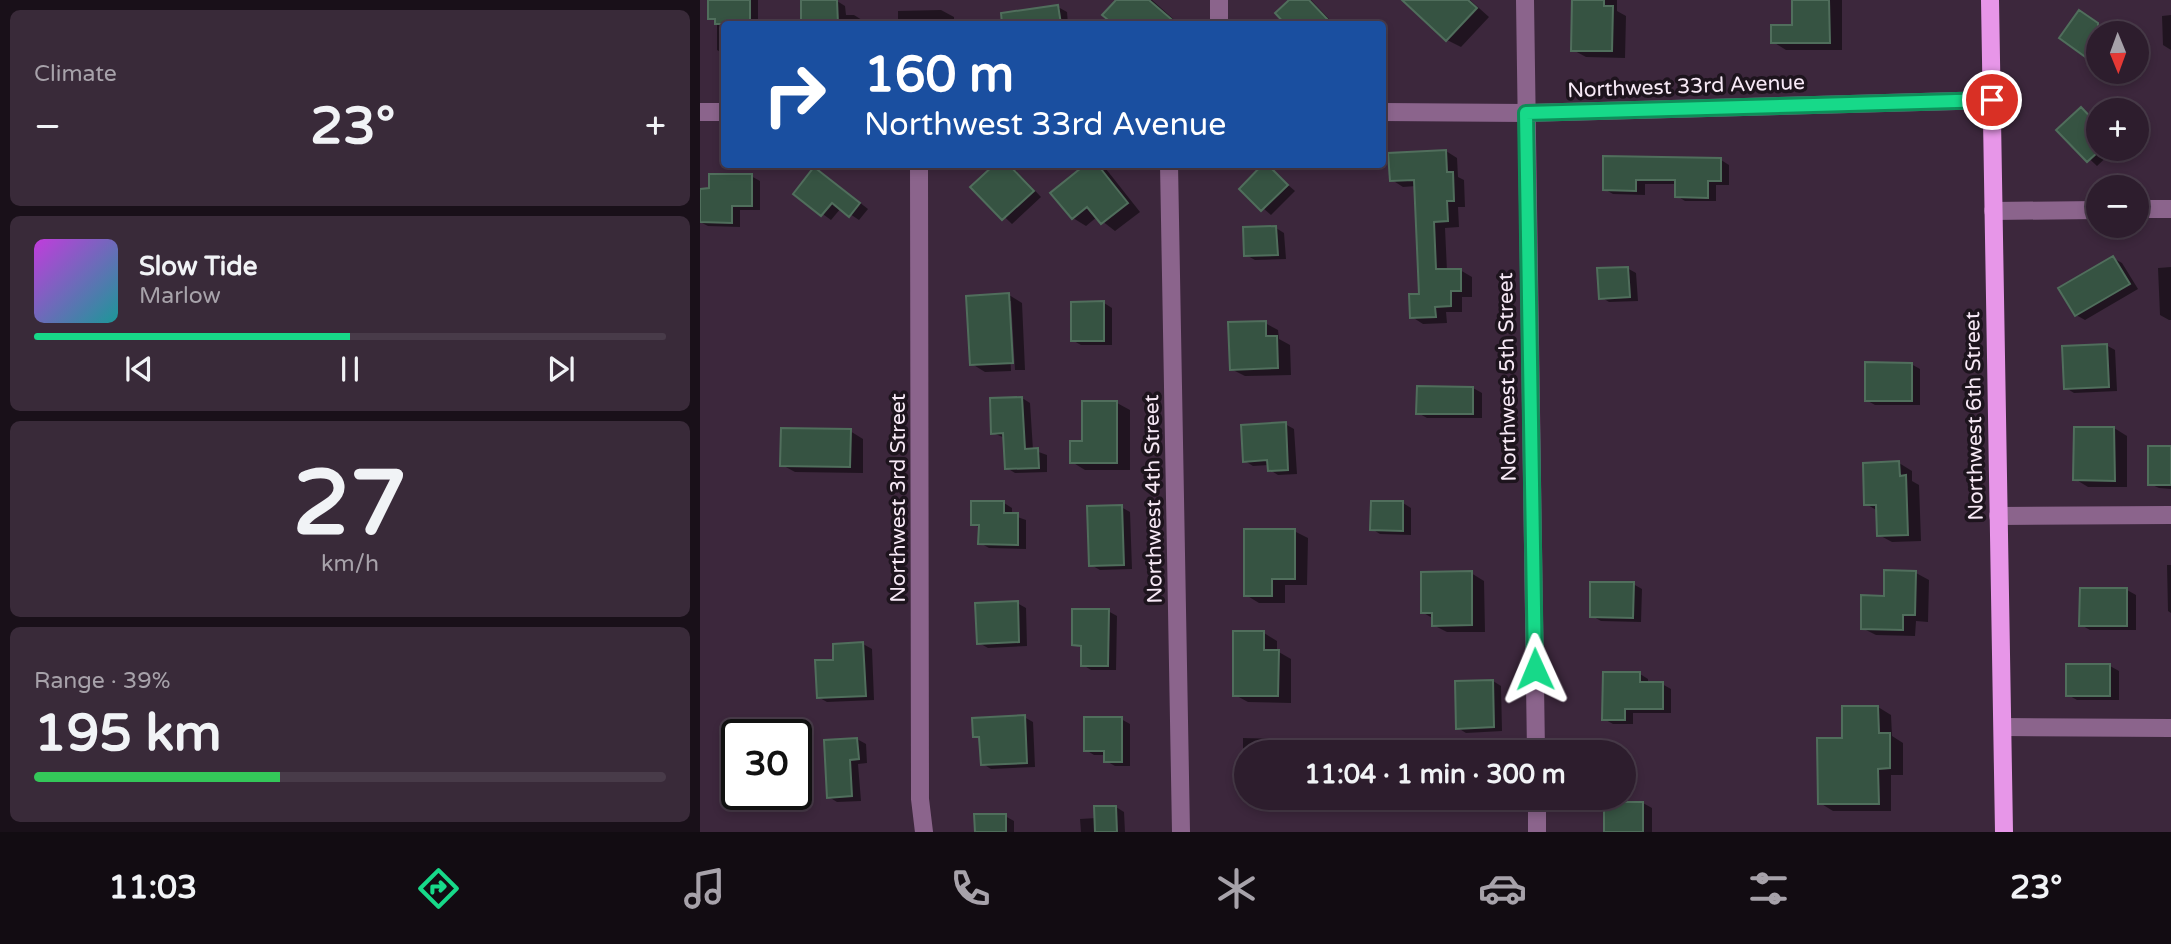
<!DOCTYPE html>
<meta charset="utf-8">
<style>
body{margin:0;font-family:"Varela Round",sans-serif;background:#392a39;color:#f1f3f6;height:100vh;display:flex;flex-direction:column;font-size:26px;white-space:nowrap}
*{box-sizing:border-box;margin:0}
p{font-size:23px;color:#a7a2aa}
.icon{flex:none;width:38px;height:38px;fill:none;stroke:currentColor;stroke-width:2;stroke-linecap:round;stroke-linejoin:round}
.map{position:relative;flex:1;overflow:hidden}
.drawer{display:flex;flex-direction:column;gap:10px;padding:10px;background:#191019;width:700px}
.drawer>*{flex:none}
.hud{position:absolute;left:21px;top:21px;width:665px;height:147px;border-radius:7px;box-shadow:0 4px 10px #0003,0 0 0 2px #483b49;background:#1a4fa0;color:#fff;overflow:hidden}
.needle{width:46px;rotate:179deg}
.tools{position:absolute;left:1386px;top:21px;display:grid;gap:14px}
.tools a{display:grid;place-items:center;width:63px;height:63px;border-radius:50%;background:#2d1d2d;box-shadow:0 4px 10px #0003,0 0 0 2px #483b49;font-size:35px}
.speed{position:absolute;left:21px;top:719px;display:flex;gap:14px;font-size:35px;font-weight:700;text-align:center}
.speed>*{display:grid;place-content:center;width:91px;height:91px;border-radius:50%;background:#2d1d2d;box-shadow:0 4px 10px #0003,0 0 0 2px #483b49;line-height:1}
.speed .limit{border:4px solid #111;border-radius:10px;background:#fff;color:#111}
.pin{position:absolute;display:grid;place-items:center;width:60px;height:60px;color:#fff;margin:-30px;border:4px solid #fff;border-radius:50%;box-shadow:0 2px 7px #0007}
.me{position:absolute;width:77px;margin:-38px;rotate:359deg;stroke-linejoin:round;filter:drop-shadow(0 0 5px #0008)}
.turn{display:flex;align-items:center;gap:24px;height:147px;padding:0 28px;font-size:32px}
.turn .icon{width:91px;height:91px;stroke-width:2.5}
.turn b{display:block;font-size:49px;line-height:60px}
.big{font-size:52px;font-weight:800;line-height:1.1}
.drawer .widget{flex:1;display:flex;flex-direction:column;justify-content:center;gap:10px;min-width:0;padding:0 24px;border-radius:10px;background:#392a39}
.drawer .dial{align-items:center;gap:0}
.dial b{font-size:91px;line-height:1}
.song{display:flex;align-items:center;gap:21px}
.cover{width:84px;height:84px;border-radius:10px;background:linear-gradient(135deg,hsl(290 70% 55%),hsl(180 70% 35%))}
.played{height:7px;border-radius:4px;background:linear-gradient(90deg,#17d989 50%,#483b49 50%)}
.keys{display:flex;justify-content:space-around;direction:ltr}
.heat{display:flex;justify-content:space-between;align-items:center;font-size:38px;direction:ltr}
.charge{height:10px;border-radius:5px;background:linear-gradient(90deg,#34c759 39%,#483b49 0)}
.trip{position:absolute;left:534px;top:740px;width:402px;height:70px;border-radius:35px;background:#2d1d2d;box-shadow:0 4px 10px #0003,0 0 0 2px #483b49;font-weight:800;line-height:70px;text-align:center}
.menu{display:flex;height:112px;justify-content:space-around;align-items:center;background:#120c12;color:#a7a2aa}
.menu .icon{width:49px;height:49px}
.menu .selected{color:#17d989}
.menu b{font-size:32px;color:#f1f3f6}
main{display:flex;flex:1;min-height:0}
.map>svg:first-child{display:block}
.shadow{fill:#0007}
.building{fill:#365342;stroke:#506e5c;stroke-width:2}
.lines{fill:none;stroke-linecap:round;stroke-linejoin:round}
.minor{stroke:#8b648c;stroke-width:18}
.major{stroke:#e796e8;stroke-width:18}
.route-casing{stroke:#0f8d59;stroke-width:18}
.route{stroke:#17d989;stroke-width:12}
.labels{text-anchor:middle;stroke-width:7;stroke-linejoin:round;paint-order:stroke}
.street-label{font-size:21px;fill:#f7e9f6;stroke:#1d141d}
</style>
<main>
<section class="drawer">
<div class="widget"><p>Climate</p>
<div class="heat"><a>−</a><b class="big">23°</b><a>+</a></div>
</div>
<div class="widget">
<div class="song"><i class="cover"></i><div><b>Slow Tide</b><p>Marlow</p></div></div>
<div class="played"></div>
<div class="keys"><svg class="icon" aria-label="previous" viewBox="0 0 24 24"><path d="M18 5L8 12l10 7zM5 5v14"/></svg><svg class="icon" aria-label="pause" viewBox="0 0 24 24"><path d="M8 5v14M16 5v14"/></svg><svg class="icon" aria-label="next" viewBox="0 0 24 24"><path d="M6 5l10 7-10 7zM19 5v14"/></svg></div>
</div>
<div class="widget dial"><b>27</b><p>km/h</p></div>
<div class="widget"><p>Range · 39%</p><b class="big">195 km</b><div class="charge"></div></div>
</section>
<div class="map">
<svg width="1471" height="832" viewBox="0 0 1471 832">
<rect width="100%" height="100%" fill="#3c273c"/>
<path class="shadow" d="M30,0h28v24h-34v30l-7,-4v-28l-7,-4z
M418,0h34l27,24h-65z
M592,0h19l23,24h-46l-11,-11z
M715,0h55l19,17 -28,30 -14,-7 -37,-35z
M874,0h43v11l9,5 -1,42 -39,-1 -13,-7z
M1094,0h48v50h-56l-13,-8 21,-15z
M103,1h34l8,5 1,9h8l8,5v4h-59z
M358,7l9,5 1,12h-30l-2,-14z
M241,10l13,7v5l13,2h-69v-13z
M1471,15v35l-8,-5 -1,-29z
M1388,17l23,16h-13v30l-6,-3z
M1381,109l17,14v26h17l-18,17 -38,-36z
M746,151l11,7 1,19 6,3 1,27h-7l1,20 -14,1 2,43 13,-1 12,7v20h-10v15h-16l1,11 -24,1 -11,-7 9,-21 -5,-110 -13,1 -11,-7z
M905,158l116,2 8,5v20h-13v16h-31l-8,-5v-12h-32v11l-32,-1 -9,-5z
M297,164h13l31,33 -29,27 -39,-37z
M389,164l17,5 34,43 -25,19 -18,-14 -11,9 -13,-8z
M565,165l30,26 -24,24 -30,-26z
M123,174l45,35 -9,11 -18,-12 -10,12 -36,-26z
M51,176l9,5v29h-20v17l-32,-1 -8,-4v-32h11z
M576,228l8,5 2,26 -31,1 -9,-5z
M1413,258l9,5 16,26 -53,31 -9,-5z
M1471,267v53h-2l-9,-5 -2,-47z
M927,268l9,5 2,28 -29,1 -8,-5z
M309,295l13,8 3,67h-10l-4,-69h-3l3,70 -26,1 -13,-8z
M404,303l8,5v37h-31l-9,-5z
M565,323l13,7 1,9 11,6 1,30 -46,1 -14,-7z
M1406,345l9,5 2,41 -43,2 -8,-5z
M1211,364l9,5v36h-45l-9,-5z
M773,388l9,5v25h-55l-9,-5z
M322,398l8,5 3,47 14,5v17l-32,1 -8,-5 -2,-30 -12,-5z
M417,403l13,7v60h-45l-13,-8z
M585,424l9,5 3,45 -19,1 -8,-5 -1,-5 -16,1 -8,-5z
M1414,428l13,8v51h-39l-13,-8z
M150,431l13,8v34l-68,-1 -13,-7z
M1450,448h21v41l-12,-1 -9,-4z
M1199,463l13,8v10l7,4 2,56 -29,1 -13,-7 -1,-24 -12,-7z
M304,503l8,5v7l14,5v29l-37,-1 -9,-5v-15l-7,-4z
M703,503l8,5v27l-31,-1 -8,-5z
M421,507l9,5 2,57 -32,1 -9,-5z
M594,531l14,7 -1,47h-22v18h-26l-13,-8z
M1467,565h4v48l-3,-2z
M771,573l13,8 1,51h-38l-14,-7 1,-6 -12,-7z
M1216,573l13,7 -1,42 -12,-1 -1,15 -39,-1 -14,-7 24,-30z
M933,584l9,5 -1,33 -40,-1 -9,-5z
M1427,590l9,5v35h-46l-9,-5z
M317,603l9,5 1,38 -39,2 -9,-5z
M408,611l9,5 -1,54h-25l-8,-5v-16l-9,-5z
M564,633l13,8v10l14,8v44l-43,-1 -13,-7z
M163,644l9,5 2,51 -47,2 -9,-5z
M1368,666h42l9,5v29h-42l-9,-5z
M940,674l8,5v5h14l9,5v24h-38v11h-20l-9,-5z
M793,681l8,5 1,45 -36,2 -8,-5z
M1178,707l13,8 1,21 11,7v32h-12v36h-58l-13,-8 24,-63z
M324,717l9,5 2,45 -44,2 -8,-5 -2,-24 -6,-4z
M421,719l9,5v42h-15l-9,-5v-6h-12l-8,-5z
M543,738l34,1 8,5v8h-39v8l-3,-1z
M157,739l9,5 1,19 -9,1 3,37 -24,1 -8,-5z
M738,749h18l4,3h-22z
M943,803l9,5v24h-46z
M416,807l8,5 1,20h-44l-1,-13 16,-1z
M305,816l9,5v11h-38z"/>
<path class="building" d="M8,0h42v24h-35v-5h-7z
M101,0h36l1,24h-37z
M416,0h33l28,24h-64l-11,-9z
M589,0h20l23,24h-47l-10,-11z
M702,0h66l9,8 -31,33z
M872,0h32v6h9l-1,45h-41z
M1092,0h37l1,43h-59v-18h21z
M358,5l3,19h-59l-1,-11z
M1379,10l19,13v27l-7,11 -32,-23z
M1381,107l17,18v27l-11,10 -31,-32z
M746,150l1,22h6l1,29h-7l1,20 -14,1 2,47h25v22h-10v15l-16,1 1,10 -26,1 -1,-24h10l-5,-114 -24,1 -2,-28z
M903,156l118,2v23h-13v17l-33,-1v-17h-39v11l-33,-1z
M295,164h13l26,27 -32,29 -32,-33z
M386,164h11l31,39 -27,21 -14,-17 -15,12 -22,-26z
M563,164h4l21,21 -27,26 -22,-22z
M114,167l46,36 -11,14 -17,-14 -11,13 -28,-22z
M9,174h43v32h-20v17l-32,-1v-33l9,-1z
M576,226l2,29 -34,1 -1,-29z
M1413,256l17,28 -55,32 -17,-28z
M928,267l2,30 -31,2 -2,-31z
M309,293l4,70 -43,2 -4,-69z
M404,301v40h-33v-39z
M566,321v15h11l1,32 -48,2 -2,-48z
M1407,344l2,43 -45,2 -2,-43z
M1165,362l47,1v38h-47z
M717,386l56,1v27h-57z
M322,397l3,52 13,-1 1,20 -34,1 -2,-36 -12,1 -1,-36z
M382,401h35v62h-47v-22h12z
M586,422l2,48 -20,1 -1,-11 -24,2 -2,-37z
M1374,427h40l1,54 -42,-1z
M81,428l70,1 -1,38 -70,-1z
M1448,446h23v39h-23z
M1199,461l1,15 6,-1 2,60 -31,1 -1,-31h-12l-1,-42z
M271,501h33v12h14v32l-40,-1 1,-19h-8z
M671,501h32v30l-33,-1z
M422,505l2,60 -35,1 -2,-60z
M544,529h51v50h-23v17h-28z
M1184,570l32,1 -1,44h-12v15l-42,-1v-34l23,1z
M772,571v54l-40,1v-13h-11v-41z
M890,582h44l-1,36 -43,-1z
M1380,588h47v38h-48z
M318,601l1,41 -42,2 -2,-41z
M372,609h37l-1,57h-27v-20l-9,-1z
M533,631h31v19h15l-1,46h-45z
M163,642l3,54 -49,2 -2,-38h18v-16z
M1366,664h44v32h-44z
M903,672h37v10h23v27h-38v11h-23z
M793,680l1,47 -38,2 -1,-48z
M1142,706h36l1,27h11v35l-12,1 1,35h-61l-1,-66h25z
M325,715l2,48 -46,2 -2,-28h-6l-1,-19z
M384,717h38v45h-18v-11h-20z
M157,738l2,21 -9,1 2,36 -25,2 -3,-58z
M904,802h39v30h-39z
M394,806h22l1,26h-22z
M274,814h32v18h-31z"/>
<g class="lines">
<path class="minor" d="M825,0l11,752
M519,24v-24
M0,112h24
M682,112l144,1 466,-13
M219,164l1,635 4,33
M469,164l12,668
M1437,209h34
M1293,211l105,-1
M1298,516l173,-1
M1303,727l168,1
M837,798v34"/>
<path class="major" d="M1290,0l14,832"/>
</g>
<g class="lines">
<g class="route-casing">
<path id="route" d="M835,669l-9,-556 466,-13"/>
</g>
<use href="#route" class="route"/>
</g>
<g class="labels">
<g class="street-label">
<text transform="translate(986 86) rotate(-2)" y="7">Northwest 33rd Avenue</text>
<text transform="translate(807 377) rotate(-91)" y="7">Northwest 5th Street</text>
<text transform="translate(1274 416) rotate(-91)" y="7">Northwest 6th Street</text>
<text transform="translate(198 498) rotate(-90)" y="7">Northwest 3rd Street</text>
<text transform="translate(453 499) rotate(-91)" y="7">Northwest 4th Street</text>
</g>
</g>
</svg>
<div class="tools">
<a><svg class="needle" viewBox="-14 -14 28 28"><path d="M0-13l5 13h-10z" fill="#e53935"/><path d="M0 13l5-13h-10z" fill="#a7a2aa"/></svg></a>
<a>+</a>
<a>−</a>
</div>
<div class="speed"><div class="limit">30</div></div>
<div class="pin" style="left:1292px;top:100px;background:#d93025"><svg class="icon" aria-label="arrive" viewBox="0 0 24 24"><path d="M6 21V4h12l-3 4 3 4H6"/></svg></div>
<svg class="me" style="left:835px;top:669px" viewBox="-20 -20 40 40"><path d="M0-17L14 15 0 8-14 15z" fill="#17d989" stroke="#fff" stroke-width="4"/></svg>
<div class="trip">11:04 · 1 min · 300 m</div>
<div class="hud">
<div class="turn"><svg class="icon" aria-label="right" viewBox="0 0 24 24"><path d="M7 20v-9h11M14 6l5 5-5 5"/></svg><div><b>160 m</b>Northwest 33rd Avenue</div></div>
</div>
</div>
</main>
<nav class="menu">
<b>11:03</b>
<svg class="icon selected" aria-label="directions" viewBox="0 0 24 24"><path d="M12 3l9 9-9 9-9-9zM9 14v-3h6M13 9l2 2-2 2"/></svg>
<svg class="icon" aria-label="music" viewBox="0 0 24 24"><path d="M9 18V5l10-2v13"/><circle cx="6" cy="18" r="3"/><circle cx="16" cy="16" r="3"/></svg>
<svg class="icon" aria-label="phone" viewBox="0 0 24 24"><path d="M5 4h4l2 5-3 2q2 4 5 5l2-3 5 2v4C11 20 4 13 5 4z"/></svg>
<svg class="icon" aria-label="climate" viewBox="0 0 24 24"><path d="M12 3v18M4 7l16 10M4 17L20 7"/></svg>
<svg class="icon" aria-label="car" viewBox="0 0 24 24"><path d="M5 17H2v-5l4-1 3-4h7l3 4 3 1v5h-3M9 17h6M6 11h13"/><circle cx="7" cy="17" r="2"/><circle cx="17" cy="17" r="2"/></svg>
<svg class="icon" aria-label="filters" viewBox="0 0 24 24"><path d="M4 7h16M4 17h16"/><circle cx="9" cy="7" r="2"/><circle cx="15" cy="17" r="2"/></svg>
<b>23°</b>
</nav>
